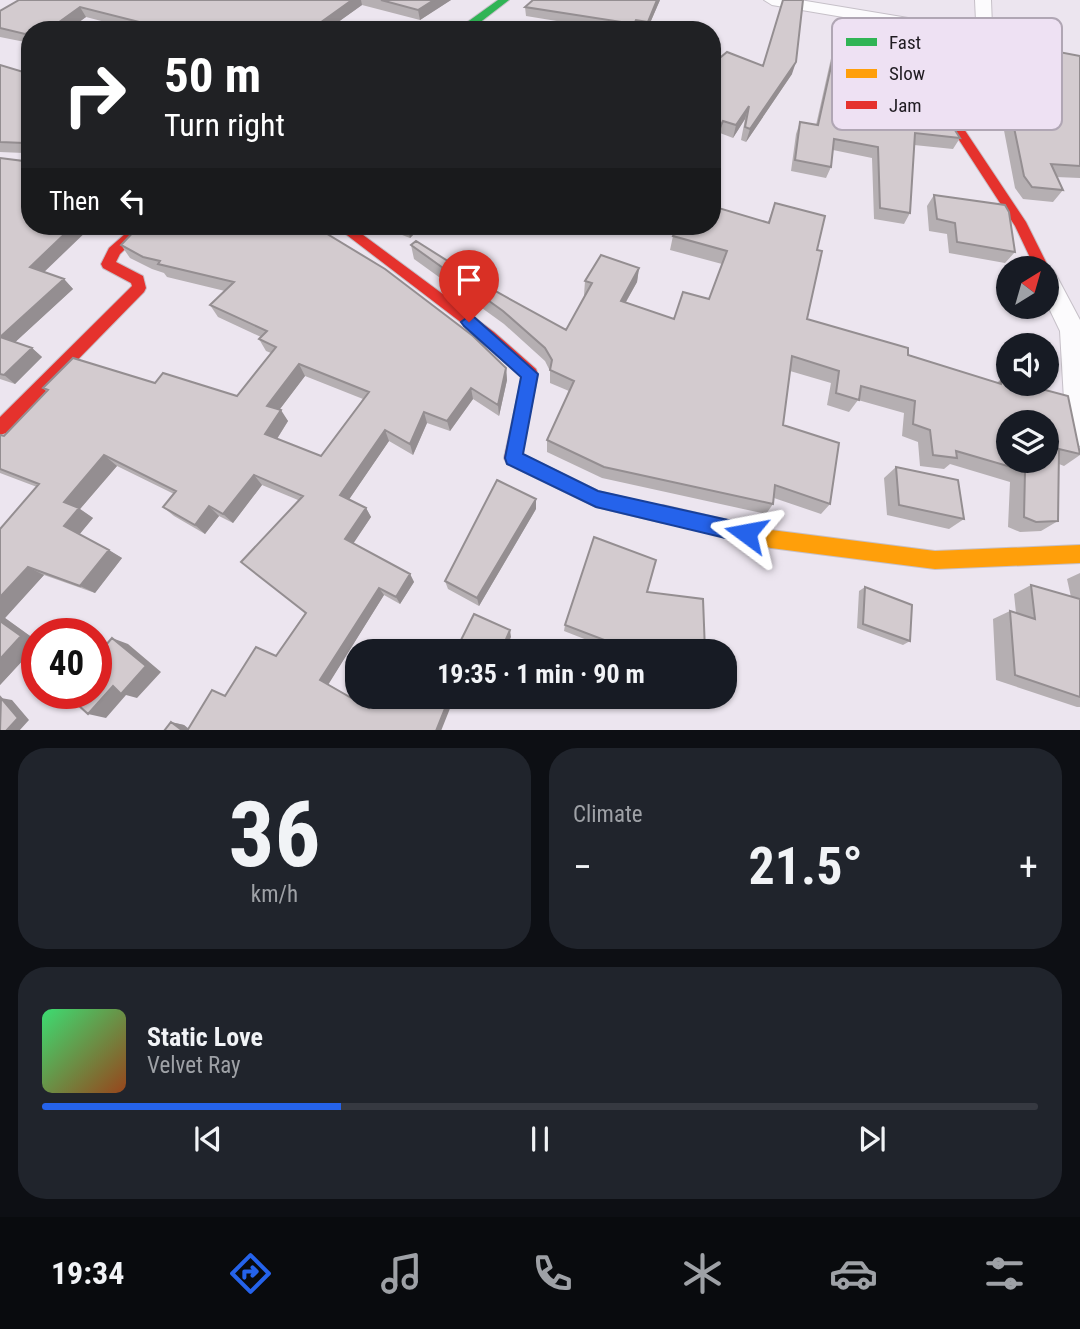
<!DOCTYPE html>
<meta charset="utf-8">
<style>
body{margin:0;font-family:"Roboto Condensed",sans-serif;background:#20242c;color:#f1f3f6;height:100vh;display:flex;flex-direction:column;font-size:26px;white-space:nowrap}
*{box-sizing:border-box;margin:0}
p{font-size:23px;color:#9ea1a6}
.icon{flex:none;width:38px;height:38px;fill:none;stroke:currentColor;stroke-width:2;stroke-linecap:round;stroke-linejoin:round}
.map{position:relative;height:730px;overflow:hidden}
.sheet{display:flex;flex-direction:column;gap:18px;padding:18px;background:#0d0f14;flex:1}
.sheet>*{flex:none}
.hud{position:absolute;left:21px;top:21px;width:700px;height:214px;border-radius:28px;box-shadow:0 2px 5px #0004;background:#202124;color:#fff;overflow:hidden}
.needle{width:46px;rotate:37deg}
.buttons{position:absolute;left:996px;top:256px;display:grid;gap:14px}
.buttons a{display:grid;place-items:center;width:63px;height:63px;border-radius:50%;background:#171b24;box-shadow:0 2px 5px #0004;font-size:35px}
.speed{position:absolute;left:21px;top:618px;display:flex;gap:14px;font-size:35px;font-weight:700;text-align:center}
.speed>*{display:grid;place-content:center;width:91px;height:91px;border-radius:50%;background:#171b24;box-shadow:0 2px 5px #0004;line-height:1}
.speed .limit{border:10px solid #d22;background:#fff;color:#111}
.pin{position:absolute;display:grid;place-items:center;width:60px;height:60px;color:#fff;margin:-72px -30px;border-radius:50% 50% 50% 0;rotate:-45deg;box-shadow:0 0 7px #0007}
.pin .icon{rotate:45deg}
.me{position:absolute;width:77px;margin:-38px;rotate:283deg;stroke-linejoin:round;filter:drop-shadow(0 0 5px #0008)}
.turn{display:flex;align-items:center;gap:24px;height:147px;padding:0 28px;font-size:32px}
.turn .icon{width:91px;height:91px;stroke-width:2.5}
.turn b{display:block;font-size:49px;line-height:60px}
.then{display:flex;align-items:center;height:66px;padding:0 28px;background:#0003;gap:14px;font-size:26px}
.big{font-size:52px;font-weight:700;line-height:1.1}
.sheet .tile{flex:1;display:flex;flex-direction:column;justify-content:center;gap:10px;min-width:0;padding:0 24px;border-radius:28px;background:#20242c}
.sheet .dial{align-items:center;gap:0}
.dial b{font-size:91px;line-height:1}
.song{display:flex;align-items:center;gap:21px}
.cover{width:84px;height:84px;border-radius:10px;background:linear-gradient(135deg,hsl(140 70% 55%),hsl(20 70% 35%))}
.played{height:7px;border-radius:4px;background:linear-gradient(90deg,#2563eb 30%,#363941 30%)}
.keys{display:flex;justify-content:space-around;direction:ltr}
.heat{display:flex;justify-content:space-between;align-items:center;font-size:38px;direction:ltr}
.sheet .tiles{flex:1;display:grid;gap:18px;grid-template-columns:1fr 1fr}
.tile:last-child{grid-column:span 2}
.trip{position:absolute;left:345px;top:639px;width:392px;height:70px;border-radius:28px;background:#171b24;box-shadow:0 2px 5px #0004;font-weight:700;line-height:70px;text-align:center}
.tab-bar{display:flex;height:112px;justify-content:space-around;align-items:center;background:#090b0e;color:#9ea1a6}
.tab-bar .icon{width:49px;height:49px}
.tab-bar .selected{color:#2563eb}
.tab-bar b{font-size:32px;color:#f1f3f6}
.map>svg:first-child{display:block}
.lines{fill:none;stroke-linecap:round;stroke-linejoin:round}
.street-casing{stroke:#c6c0c8;stroke-width:2}
.fast-casing{stroke:#c6c0c8;stroke-width:2}
.slow-casing{stroke:#c6c0c8;stroke-width:2}
.jam-casing{stroke:#c6c0c8;stroke-width:2}
.street{fill:#fcfbfd;fill-rule:evenodd}
.fast{fill:#30b455;fill-rule:evenodd}
.slow{fill:#ff9f0a;fill-rule:evenodd}
.jam{fill:#e5322d;fill-rule:evenodd}
.wall{fill:#b5afb2;fill-rule:evenodd}
.shaded-wall{fill:#948e91}
.building{fill:#d3cbcf;stroke:#948e91;stroke-width:2;fill-rule:evenodd}
.route{fill:#2563eb;stroke:#184099;stroke-width:2}
.key{fill:#eee1f3;stroke:#b0a6b4;stroke-width:2}
.key-label{font-size:19px;fill:#1f1b21}
</style>
<div class="map">
<svg width="1080" height="731" viewBox="0 0 1080 731">
<rect width="100%" height="100%" fill="#ece5ef"/>
<g class="lines">
<g class="street-casing">
<path id="street" d="M764,0h36l126,21h50l-1,-21h16l1,26 -8,5h-58l-154,-26z
M1046,268l8,3 26,49v126l-10,-3 -4,-9 -6,-103 -14,-29z"/>
</g>
<g class="fast-casing">
<path id="fast" d="M498,0h11l-35,27 -25,3 17,-7z"/>
</g>
<g class="slow-casing">
<path id="slow" d="M663,505l108,25 164,21 145,-6v18l-145,6 -164,-21 -114,-28 -3,-6 3,-6z"/>
</g>
<g class="jam-casing">
<path id="jam" d="M934,24l9,2 -10,12 3,20 26,68 64,96 23,46 -2,4 -1,-4h-11l-20,-42 -65,-100 -24,-68 -3,-20z
M134,226h15l-29,28 -4,8 27,14 3,12 -2,4 -138,141 -6,2v-18l132,-131 -1,-3 -28,-15 -2,-4 8,-16z
M335,226h16l143,106 42,37 2,5 -16,80 76,37 71,17 3,6 -3,6 -6,3 -67,-16 -89,-43 -3,-6 18,-82 -38,-36z"/>
</g>
<use href="#street" class="street"/>
<use href="#fast" class="fast"/>
<use href="#slow" class="slow"/>
<use href="#jam" class="jam"/>
</g>
<path class="wall" d="M19,0h432l-31,20 -58,-15 -35,25h-191l-50,-13 -18,13h-38v13l-30,-6v-26z
M533,0h127l-13,30h-35l-86,-14 -1,-9z
M908,20l14,2 -3,7 3,19 24,68 14,22 -7,11 -39,-4 -4,68 -6,11 -30,-5 -2,-61 -39,-8 -2,17 -5,11 -35,-7 5,-37 4,-12 16,3 18,-80 4,-10 64,13 1,-17z
M1017,27l31,23 32,6v122l-24,-1 7,13 -10,12 -30,-3 -8,-11 -13,-68 -33,-3 -23,-60 -3,-17 6,-12 64,5z
M712,61l51,5 29,8 -46,68 -5,-2 4,-21 -12,19 -13,-5 -8,15z
M0,65l30,9 14,198 20,7 9,10 -58,53 17,6 10,9 -27,27 -15,-5v-221l24,3v-8l-24,-1z
M934,195l81,57 -10,11 -56,-10 -2,-19 -18,-3 -2,-25z
M775,203l42,47 -10,69 101,36 89,28 4,-4 79,72v4l-16,11 -5,-2 -1,57 -17,10 -21,1 -12,-5 2,-45 -60,-18 -6,5 -24,-3 -2,-24 -16,-6 2,-23 -46,-13 -9,12 -22,-7 4,-22 -41,-12 -7,54 47,79 -9,10 -47,-16 -1,6 -7,10 -164,-36 -55,-26v-12l22,-49 -19,-8v-12l-5,-10 -41,-37 -90,-65 -3,-14 155,85 19,-35h-1l1,-14 54,-13 -2,14 -11,20 48,17 35,-20 13,-35 -52,-14 3,-14 95,-14z
M379,226h43l-12,12z
M121,245l385,123 1,12 -8,36 -26,-17 -23,32 -23,-8 -14,32 -24,-14 -40,58 17,9 5,9 -18,26 57,31 4,8 -14,22 -16,-9 -56,89 41,24 72,23h-277l7,-9 13,3 4,3 38,-33 50,-39 29,-43 -7,-113 -36,-15 -29,38 -14,-7 -14,18 -31,-18 -11,-9 11,-13 -57,-28 -37,43 13,9 -14,16 43,24 -27,35 -51,-18 -39,43 32,23v4l-37,40v-156l37,-42 -37,-14v-38l4,1 42,-45 -3,-3 112,-5 82,13 34,-43 -5,-2 -7,-12 2,-2 -43,-20 -8,-12 15,-14 -58,-14 -3,-4 -12,-4 -22,-11zM305,376l58,23 -42,57 -44,-17 11,-18 -9,-11z
M896,467l68,52 -15,10 -62,-14 -3,-37z
M536,509l-57,97 -31,-17 -3,-8z
M1080,573v134h-3l-81,-27 -3,-61 17,-8 6,2 -2,-19 17,-9 40,12 -4,-18z
M865,587l45,54 -7,4 -46,-17 2,-37z
M647,592l58,59h-90l-51,-20 1,-6z"/>
<path class="shaded-wall" d="M352,0h9l1,5 -35,25h-17z
M434,0h17l-31,20 -2,-10z
M657,0h3l-13,30 1,-8z
M80,7l6,10 -18,13h-20z
M30,31v10l-5,-7z
M796,62l-4,12 -46,68 4,-13z
M749,106l-4,13 -12,19 3,-13z
M723,121l-3,12 -8,15 2,-9z
M73,226h19l-53,51 -9,-10z
M410,226h12l-12,12 -2,-10z
M639,268l-2,14 -18,32 2,-13z
M64,279l9,10 -62,57 -11,-9z
M32,348l10,9 -27,27 -11,-9z
M299,364l6,12 -31,41 -7,-11z
M506,368l1,12 -8,36 -1,-11z
M471,388l2,11 -23,32 -3,-10z
M281,410l7,11 -15,24 -8,-11z
M424,412l3,11 -14,32 -3,-11z
M385,430l4,11 -43,63 -6,-9z
M104,455l13,11 -37,43 13,9 -14,17 -15,-9v-24z
M254,475l8,10 -29,38 -10,-9z
M536,499v10l-57,97 -2,-8z
M209,506l10,10 -14,18 -10,-9z
M366,508l5,9 -20,30 -6,-8z
M109,550l13,8 -27,35 -15,-7z
M28,567l16,8 -39,43 32,23v4l-37,40v-88z
M410,574l4,8 -14,22 -4,-7z
M379,588l5,7 -56,90 -8,-5z
M510,630l1,7 -6,14h-4z
M112,638l16,6 33,28 -24,26 -11,-3 -20,23 -18,-4z
M450,696h5l-14,35h-5z
M1,698l11,2 17,20 -10,11h-13z
M171,722l13,3 7,6h-8z"/>
<path class="building" d="M19,0h333l-42,30h-160l5,-4 -75,-19 -32,23 -14,-2 -4,2v1l-5,3 -25,-6v-17z
M381,0h53l-16,10z
M533,0h124l-9,22 -12,-2 -2,4 -109,-17z
M783,0h20l-7,62 -46,67 -5,-2 4,-21 -13,19 -13,-4 -9,18 -2,-1v-77l3,1 12,-10 36,14z
M908,20l14,2 -3,6 3,20 24,68 14,22 -45,-5 -5,80 -30,-5 -2,-61 -44,-8 -3,28 -36,-7 5,-38 18,3 20,-90 68,14z
M951,25l67,8 -1,-6 26,4 5,19 32,6v110l-29,-2 12,26 -31,-3 -8,-11 -14,-68 -33,-2 -25,-60 -3,-18z
M0,65l30,9v152h43l-43,41 34,12 -64,58 32,11 -28,27 -4,-1v-216l24,3v-18l-24,-1z
M934,195l71,10 4,7 6,40 -58,-10 -2,-19 -18,-4z
M775,203l50,13 -8,34 5,1 -15,68 101,29v7l93,29v-5l7,2v2h11l49,13 12,58 -21,-5 -1,72 -22,1 -12,-5 1,-46 -69,-20 1,7 -24,-3 -3,-25 -17,-6 2,-23 -54,-15 -2,14 -23,-7 3,-22 -47,-15 -9,69 56,18 -9,61 -55,-19 -2,19 -169,-37 -57,-27 27,-59 -24,-11 2,-10 -7,-12 -42,-37 -92,-66 5,-4 81,51 69,38 26,-47 -7,-2 16,-26 38,13 -18,33 53,18 9,-27 26,7 18,-48 -54,-15 5,-10h34v-20l57,17zM1008,422h38v38h-38z
M139,226h175l71,43 88,67 33,32 -8,37 -27,-17 -24,33 -23,-9 -14,32 -25,-14 -45,65 26,13 -21,31 65,35 -14,23 -17,-9 -59,92 49,28 5,-12h76l-14,35h-249l25,-41 13,6 31,-49 20,9 30,-43 -65,-51 62,-66 -49,-21 -31,39 -14,-8 -14,19 -32,-18 13,-16 -72,-36 -40,47 15,6 -15,18 45,24 -29,36 -52,-19 -28,30v-68l39,-45 -39,-15v-34l4,1 44,-46 -5,-2 30,-30 82,25 8,-10 74,23 39,-49 -17,-8 8,-8 -57,-26 24,-23 -76,-18 2,-3 -17,-4 -22,-12zM299,364l70,28 -48,64 -56,-22 16,-24 -14,-4z
M896,467l62,13 6,39 -65,-14z
M497,480l39,19 -59,99 -32,-17z
M594,537l62,23 -9,32 56,7 2,52h-22l-44,-5 -2,5h-4l-68,-26z
M1031,585l49,14v98l-65,-22 -5,-64 25,8z
M865,587l47,18 -2,36 -47,-17z
M474,614l36,16 -9,21h-43l-1,-3z
M0,621l21,15 -21,23z
M112,638l34,28 -25,28 -8,-8 -25,28 -23,-21h31v-47l4,-4 5,4z
M1,698l17,20 -12,13h-6z
M171,722l12,9h-19z"/>
<path class="route" d="M469,316l5,1 64,57 -15,80 75,37 148,33 7,3 2,6 -2,7 -7,3 -150,-36 -89,-43 -2,-6 16,-81 -57,-51 -3,-4z"/>
<rect x="832" y="18" width="230" height="112" rx="10" class="key"/>
<rect x="846" y="38" width="31" height="8" fill="#30b455"/>
<rect x="846" y="69" width="31" height="9" fill="#ff9f0a"/>
<rect x="846" y="101" width="31" height="8" fill="#e5322d"/>
<g class="key-label">
<text x="889" y="49">Fast</text>
<text x="889" y="80">Slow</text>
<text x="889" y="112">Jam</text>
</g>
</svg>
<div class="buttons">
<a><svg class="needle" viewBox="-14 -14 28 28"><path d="M0-13l5 13h-10z" fill="#e53935"/><path d="M0 13l5-13h-10z" fill="#9ea1a6"/></svg></a>
<a><svg class="icon" aria-label="sound" viewBox="0 0 24 24"><path d="M4 9h4l5-4v14l-5-4H4zM17 9q2 3 0 6"/></svg></a>
<a><svg class="icon" aria-label="layers" viewBox="0 0 24 24"><path d="M12 4l9 5-9 5-9-5zM3 14l9 5 9-5"/></svg></a>
</div>
<div class="speed"><div class="limit">40</div></div>
<div class="pin" style="left:469px;top:322px;background:#d93025"><svg class="icon" aria-label="arrive" viewBox="0 0 24 24"><path d="M6 21V4h12l-3 4 3 4H6"/></svg></div>
<svg class="me" style="left:746px;top:533px" viewBox="-20 -20 40 40"><path d="M0-17L14 15 0 8-14 15z" fill="#2563eb" stroke="#fff" stroke-width="4"/></svg>
<div class="trip">19:35 · 1 min · 90 m</div>
<div class="hud">
<div class="turn"><svg class="icon" aria-label="right" viewBox="0 0 24 24"><path d="M7 20v-9h11M14 6l5 5-5 5"/></svg><div><b>50 m</b>Turn right</div></div>
<div class="then">Then<svg class="icon" aria-label="left" viewBox="0 0 24 24"><path d="M17 20v-9H6M10 6l-5 5 5 5"/></svg></div>
</div>
</div>
<section class="sheet">
<div class="tiles">
<div class="tile dial"><b>36</b><p>km/h</p></div>
<div class="tile"><p>Climate</p>
<div class="heat"><a>−</a><b class="big">21.5°</b><a>+</a></div>
</div>
<div class="tile">
<div class="song"><i class="cover"></i><div><b>Static Love</b><p>Velvet Ray</p></div></div>
<div class="played"></div>
<div class="keys"><svg class="icon" aria-label="previous" viewBox="0 0 24 24"><path d="M18 5L8 12l10 7zM5 5v14"/></svg><svg class="icon" aria-label="pause" viewBox="0 0 24 24"><path d="M8 5v14M16 5v14"/></svg><svg class="icon" aria-label="next" viewBox="0 0 24 24"><path d="M6 5l10 7-10 7zM19 5v14"/></svg></div>
</div>
</div>
</section>
<nav class="tab-bar">
<b>19:34</b>
<svg class="icon selected" aria-label="directions" viewBox="0 0 24 24"><path d="M12 3l9 9-9 9-9-9zM9 14v-3h6M13 9l2 2-2 2"/></svg>
<svg class="icon" aria-label="music" viewBox="0 0 24 24"><path d="M9 18V5l10-2v13"/><circle cx="6" cy="18" r="3"/><circle cx="16" cy="16" r="3"/></svg>
<svg class="icon" aria-label="phone" viewBox="0 0 24 24"><path d="M5 4h4l2 5-3 2q2 4 5 5l2-3 5 2v4C11 20 4 13 5 4z"/></svg>
<svg class="icon" aria-label="climate" viewBox="0 0 24 24"><path d="M12 3v18M4 7l16 10M4 17L20 7"/></svg>
<svg class="icon" aria-label="car" viewBox="0 0 24 24"><path d="M5 17H2v-5l4-1 3-4h7l3 4 3 1v5h-3M9 17h6M6 11h13"/><circle cx="7" cy="17" r="2"/><circle cx="17" cy="17" r="2"/></svg>
<svg class="icon" aria-label="filters" viewBox="0 0 24 24"><path d="M4 7h16M4 17h16"/><circle cx="9" cy="7" r="2"/><circle cx="15" cy="17" r="2"/></svg>
</nav>
